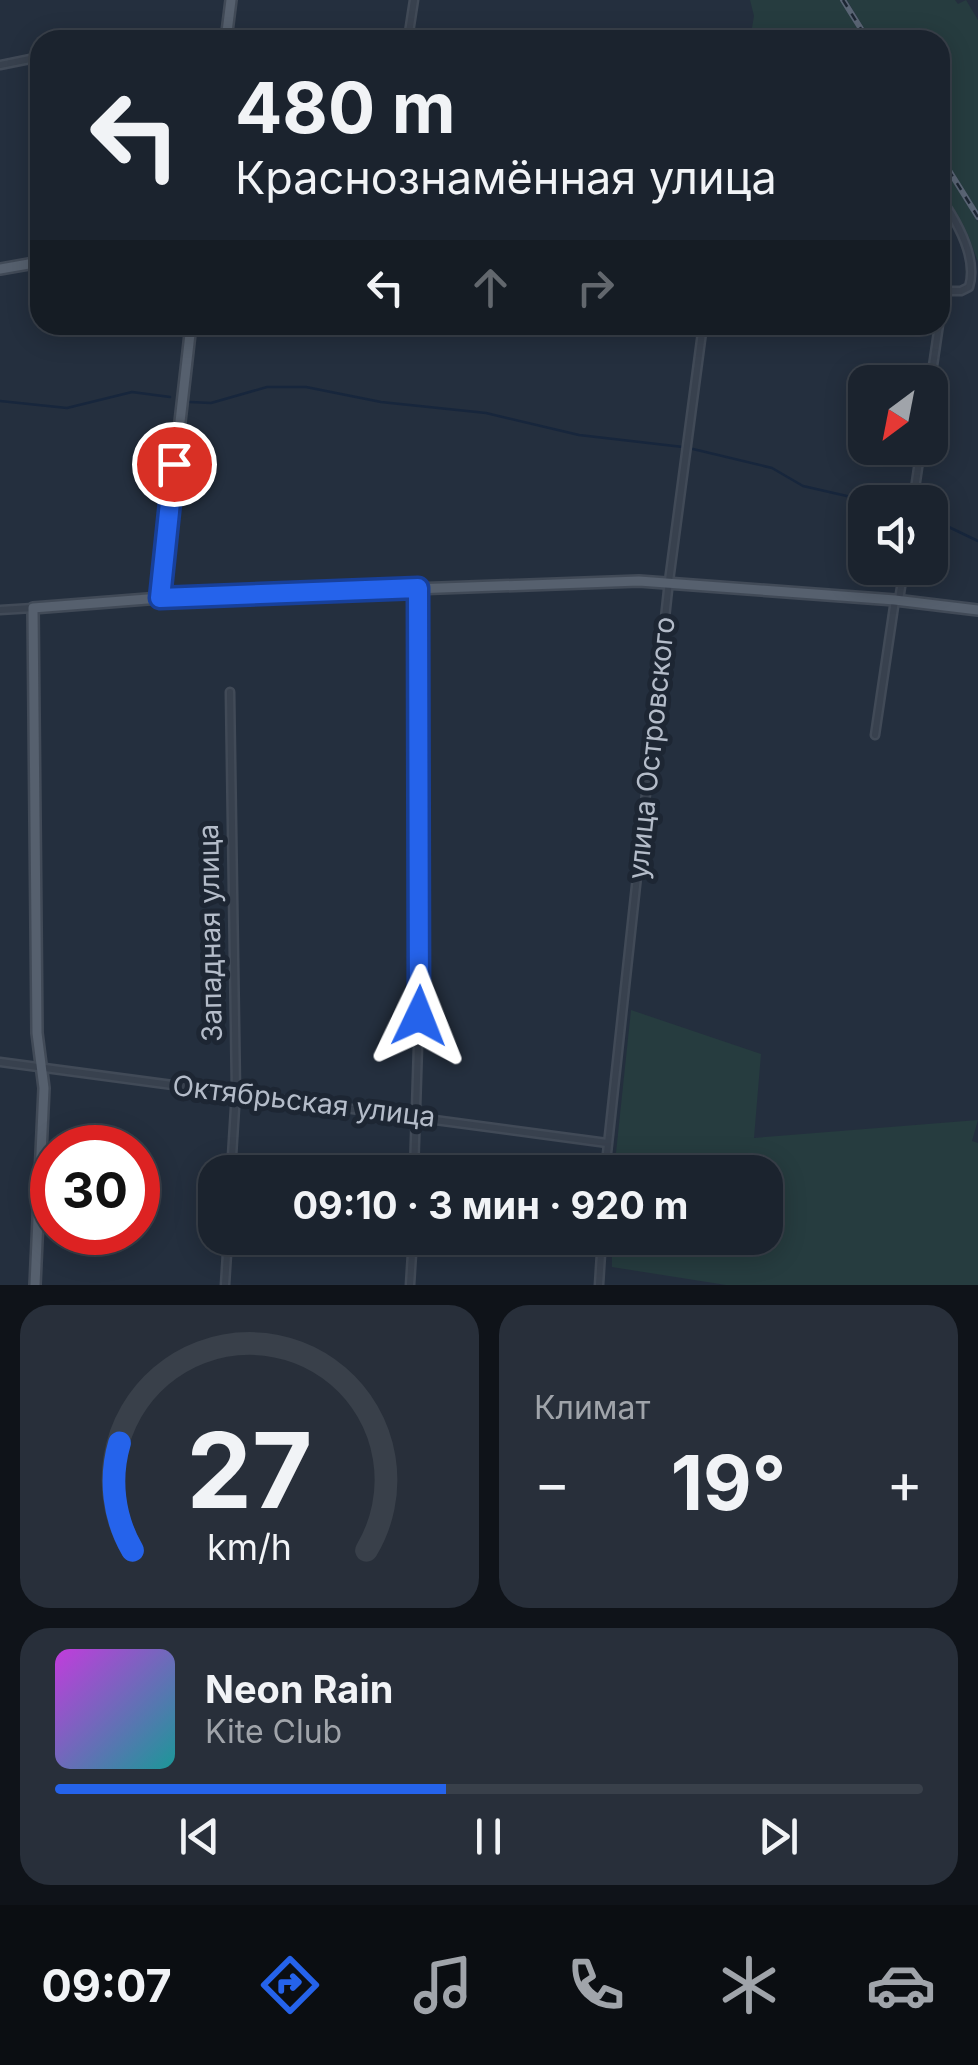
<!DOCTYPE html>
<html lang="ru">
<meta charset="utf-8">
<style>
body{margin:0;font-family:Inter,sans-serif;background:#282f3a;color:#f1f3f6;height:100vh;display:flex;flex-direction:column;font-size:38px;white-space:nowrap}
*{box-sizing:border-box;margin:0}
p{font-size:32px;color:#a0a4aa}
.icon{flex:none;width:55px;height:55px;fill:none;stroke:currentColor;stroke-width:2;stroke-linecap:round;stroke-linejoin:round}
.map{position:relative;height:1285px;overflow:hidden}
.sheet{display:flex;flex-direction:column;gap:20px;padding:20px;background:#0f1319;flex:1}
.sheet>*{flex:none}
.hud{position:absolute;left:30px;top:30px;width:920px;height:305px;border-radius:30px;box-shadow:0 5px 25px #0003,0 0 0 2px #39404a;background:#1b232e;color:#f1f3f6;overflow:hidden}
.needle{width:65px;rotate:212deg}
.tools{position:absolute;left:848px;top:365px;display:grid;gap:20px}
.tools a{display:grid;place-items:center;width:100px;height:100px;border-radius:20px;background:#1b232e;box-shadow:0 5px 25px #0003,0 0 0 2px #39404a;font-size:50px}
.speed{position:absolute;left:30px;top:1125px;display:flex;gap:20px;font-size:50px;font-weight:700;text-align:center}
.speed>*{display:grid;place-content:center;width:130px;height:130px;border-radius:50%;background:#1b232e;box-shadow:0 5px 25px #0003,0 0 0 2px #39404a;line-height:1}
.speed .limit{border:15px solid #d22;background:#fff;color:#111}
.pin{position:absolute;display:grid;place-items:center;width:85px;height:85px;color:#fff;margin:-42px;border:5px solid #fff;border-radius:50%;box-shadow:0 2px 10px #0007}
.me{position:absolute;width:110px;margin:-55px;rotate:2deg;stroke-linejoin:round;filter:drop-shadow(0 0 8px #0008)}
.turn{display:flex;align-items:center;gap:35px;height:210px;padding:0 40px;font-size:45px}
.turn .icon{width:130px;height:130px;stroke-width:2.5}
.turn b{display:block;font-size:70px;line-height:85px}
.lanes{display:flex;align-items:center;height:95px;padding:0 40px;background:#0003;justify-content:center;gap:50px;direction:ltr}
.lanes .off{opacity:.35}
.big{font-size:75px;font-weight:700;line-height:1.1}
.sheet .tile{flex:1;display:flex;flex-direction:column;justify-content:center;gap:15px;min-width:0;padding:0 35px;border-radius:30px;background:#282f3a}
.sheet .dial{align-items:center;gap:0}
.dial svg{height:260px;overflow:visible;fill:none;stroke:#39404a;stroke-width:7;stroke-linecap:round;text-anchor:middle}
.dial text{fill:#f1f3f6;stroke:none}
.song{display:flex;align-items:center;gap:30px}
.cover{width:120px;height:120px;border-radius:15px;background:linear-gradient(135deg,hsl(290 70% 55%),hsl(180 70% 35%))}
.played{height:10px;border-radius:5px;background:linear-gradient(90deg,#2563eb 45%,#39404a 45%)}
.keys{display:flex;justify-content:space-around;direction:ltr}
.heat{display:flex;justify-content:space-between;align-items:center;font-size:55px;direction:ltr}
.sheet .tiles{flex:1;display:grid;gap:20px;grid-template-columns:1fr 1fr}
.tile:last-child{grid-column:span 2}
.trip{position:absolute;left:198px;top:1155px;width:585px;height:100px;border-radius:30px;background:#1b232e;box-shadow:0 5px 25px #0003,0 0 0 2px #39404a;font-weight:700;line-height:100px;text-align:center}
.tab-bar{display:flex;height:160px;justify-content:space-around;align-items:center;background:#0b0e12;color:#a0a4aa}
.tab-bar .icon{width:70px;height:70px}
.tab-bar .selected{color:#2563eb}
.tab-bar b{font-size:45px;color:#f1f3f6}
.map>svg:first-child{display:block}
.green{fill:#263c3f}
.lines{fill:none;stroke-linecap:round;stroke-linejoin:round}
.stream{stroke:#17263c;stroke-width:2.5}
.minor-casing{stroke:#414a57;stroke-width:11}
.major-casing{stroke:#414a57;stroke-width:14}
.minor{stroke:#38414e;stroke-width:6}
.major{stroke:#56606e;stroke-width:9}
.rail-casing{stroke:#5a6575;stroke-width:6}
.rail{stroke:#1d2633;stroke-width:2.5;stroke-dasharray:8;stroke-linecap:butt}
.route-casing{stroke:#184099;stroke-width:25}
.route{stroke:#2563eb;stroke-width:18}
.labels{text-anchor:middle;stroke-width:10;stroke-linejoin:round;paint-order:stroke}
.street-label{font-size:28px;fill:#b4bcc9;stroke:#1d2633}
</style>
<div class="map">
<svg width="978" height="1285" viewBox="0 0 978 1285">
<rect width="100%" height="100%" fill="#242f3e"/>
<path class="green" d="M750,0h91l24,40h-115l4,-24z
M847,0h108l3,4 8,-4 12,20v192l-38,-61v-111h-69z
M940,161l38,61v40l-10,-27 -28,-43z
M631,1010l130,44 -7,84 224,-18 -6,21 6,2v142h-252l-114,-18v-29h153v-66h-151z"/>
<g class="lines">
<path class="stream" d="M0,401l67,7 65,-16 38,5
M190,402l21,1 56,-16h39l75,15 105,11 93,22 104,12
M693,449l79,19 31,18 70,16
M930,518l48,23"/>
<g class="minor-casing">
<path id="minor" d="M408,39l6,-39
M139,40l88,-6 223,6
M0,65l40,-8
M940,197c16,23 38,61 29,90l-8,4h-17
M940,316l4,-25
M930,386l9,-61
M913,502l8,-54
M899,600l5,-32
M0,610l33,-2
M230,692l6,400 -5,80
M875,735l20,-135
M0,1062l607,81
M414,1172l6,-189 -2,-395
M605,1172l64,-591 34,-256
M225,1285l3,-47
M410,1285l3,-47
M599,1285l3,-47"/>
</g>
<g class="major-casing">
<path id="major" d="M226,40l5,-40
M0,269l40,-7
M160,598l31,-273
M35,1285l9,-197 -7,-55 -4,-425 127,-10 479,-17 256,19 83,10"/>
</g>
<use href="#minor" class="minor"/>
<use href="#major" class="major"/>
<g class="rail-casing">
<path id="rail" d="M843,0l25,40
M940,156l38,61"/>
</g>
<use href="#rail" class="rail"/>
</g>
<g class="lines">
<g class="route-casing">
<path id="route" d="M174,464l-14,134 258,-10 1,428"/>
</g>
<use href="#route" class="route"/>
</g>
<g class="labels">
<g class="street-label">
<text transform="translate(651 748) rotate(-84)" y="10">улица Островского</text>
<text transform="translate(210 933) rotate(-91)" y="10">Западная улица</text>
<text transform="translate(304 1101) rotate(7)" y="10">Октябрьская улица</text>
</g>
</g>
</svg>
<div class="tools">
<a><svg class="needle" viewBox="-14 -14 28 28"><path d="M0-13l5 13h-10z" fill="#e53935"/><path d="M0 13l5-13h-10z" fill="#a0a4aa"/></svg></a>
<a><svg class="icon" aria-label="sound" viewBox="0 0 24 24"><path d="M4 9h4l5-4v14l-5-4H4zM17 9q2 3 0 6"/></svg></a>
</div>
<div class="speed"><div class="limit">30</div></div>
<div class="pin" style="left:174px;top:464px;background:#d93025"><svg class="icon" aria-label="arrive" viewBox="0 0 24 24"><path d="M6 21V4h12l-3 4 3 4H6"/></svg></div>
<svg class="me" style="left:419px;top:1016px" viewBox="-20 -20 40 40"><path d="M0-17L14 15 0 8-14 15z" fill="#2563eb" stroke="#fff" stroke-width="4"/></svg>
<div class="trip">09:10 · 3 мин · 920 m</div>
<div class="hud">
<div class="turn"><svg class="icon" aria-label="left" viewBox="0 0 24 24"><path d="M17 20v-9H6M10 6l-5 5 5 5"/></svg><div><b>480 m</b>Краснознамённая улица</div></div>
<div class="lanes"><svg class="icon" aria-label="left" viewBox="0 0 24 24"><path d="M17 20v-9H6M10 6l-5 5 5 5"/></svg><svg class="icon off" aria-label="ahead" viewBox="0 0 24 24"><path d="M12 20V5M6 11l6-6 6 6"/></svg><svg class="icon off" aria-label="right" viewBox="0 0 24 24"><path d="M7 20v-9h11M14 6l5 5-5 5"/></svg></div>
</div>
</div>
<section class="sheet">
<div class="tiles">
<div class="tile dial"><svg viewBox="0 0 100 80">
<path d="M14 69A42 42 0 1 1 86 69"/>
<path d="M14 69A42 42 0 0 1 10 36" stroke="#2563eb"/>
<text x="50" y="56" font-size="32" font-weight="700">27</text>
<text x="50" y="72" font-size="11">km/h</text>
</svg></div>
<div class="tile"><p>Климат</p>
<div class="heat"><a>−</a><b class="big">19°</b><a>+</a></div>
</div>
<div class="tile">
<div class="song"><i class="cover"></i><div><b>Neon Rain</b><p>Kite Club</p></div></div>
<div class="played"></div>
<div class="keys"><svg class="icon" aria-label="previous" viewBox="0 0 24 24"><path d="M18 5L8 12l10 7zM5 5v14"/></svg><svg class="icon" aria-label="pause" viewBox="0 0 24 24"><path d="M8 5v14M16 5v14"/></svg><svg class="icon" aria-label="next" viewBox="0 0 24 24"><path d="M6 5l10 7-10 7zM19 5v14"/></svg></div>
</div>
</div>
</section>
<nav class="tab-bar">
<b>09:07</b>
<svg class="icon selected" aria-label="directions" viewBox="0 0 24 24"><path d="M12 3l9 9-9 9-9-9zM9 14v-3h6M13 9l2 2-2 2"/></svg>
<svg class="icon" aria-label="music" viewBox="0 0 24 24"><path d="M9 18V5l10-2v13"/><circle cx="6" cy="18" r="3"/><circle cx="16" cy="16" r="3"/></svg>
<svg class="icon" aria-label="phone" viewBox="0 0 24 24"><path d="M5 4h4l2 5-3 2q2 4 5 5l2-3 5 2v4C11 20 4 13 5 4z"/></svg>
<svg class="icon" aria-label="climate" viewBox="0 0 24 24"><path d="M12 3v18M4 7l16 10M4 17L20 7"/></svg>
<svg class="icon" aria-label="car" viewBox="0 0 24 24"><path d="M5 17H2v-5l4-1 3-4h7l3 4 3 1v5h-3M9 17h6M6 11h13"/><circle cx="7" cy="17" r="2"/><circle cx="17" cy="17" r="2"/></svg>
</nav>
